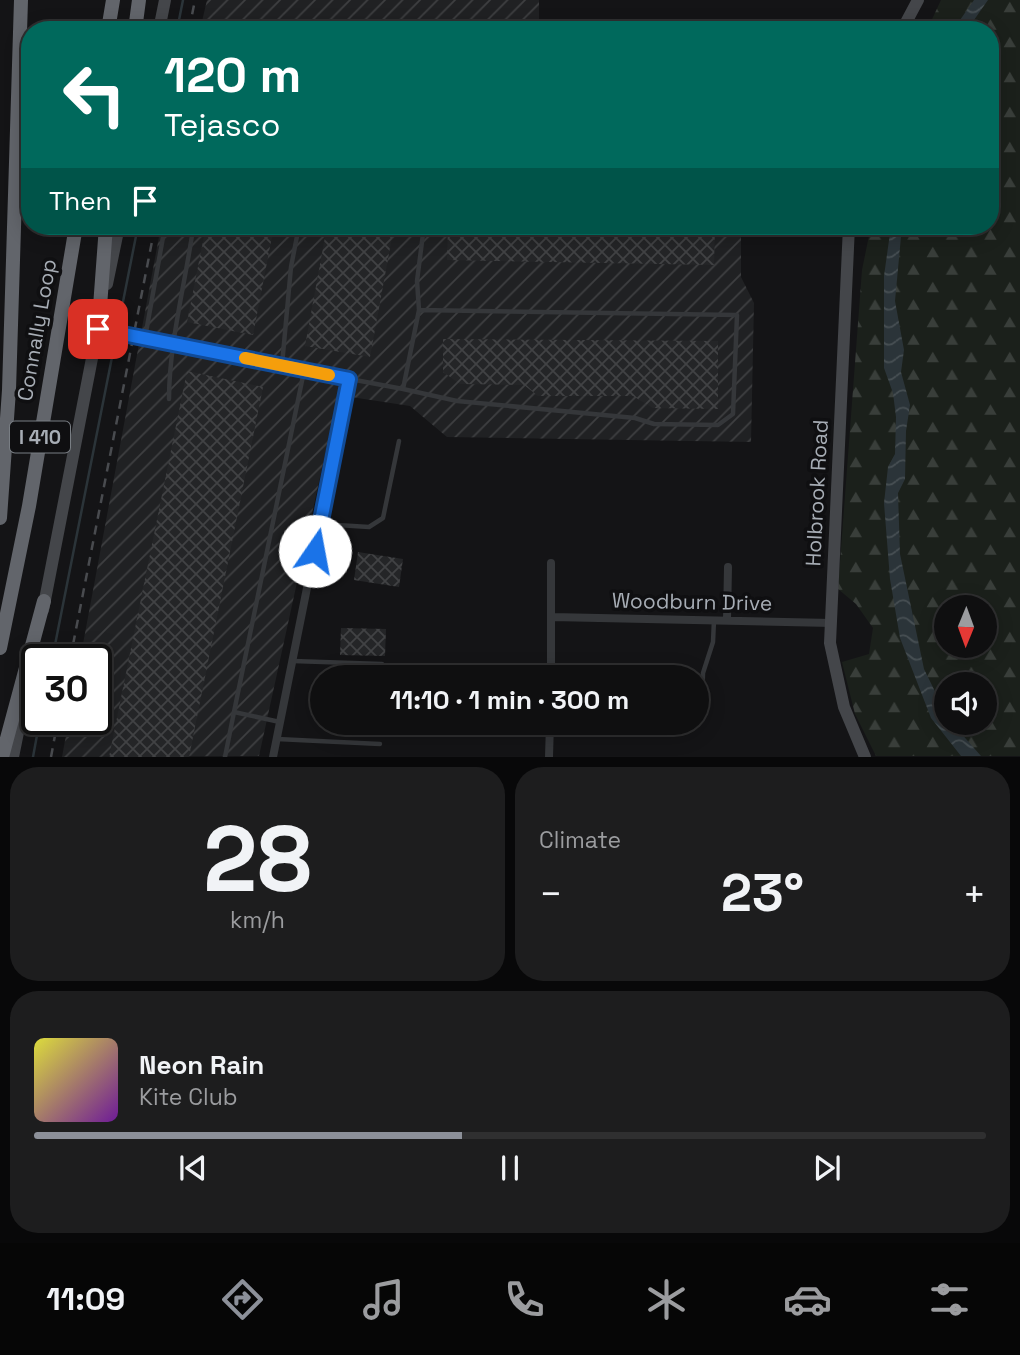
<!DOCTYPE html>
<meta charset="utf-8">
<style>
body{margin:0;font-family:"Space Grotesk",sans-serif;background:#1d1d1e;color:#f1f3f6;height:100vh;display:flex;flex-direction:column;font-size:26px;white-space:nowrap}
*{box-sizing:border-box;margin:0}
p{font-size:23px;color:#9b9c9f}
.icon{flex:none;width:38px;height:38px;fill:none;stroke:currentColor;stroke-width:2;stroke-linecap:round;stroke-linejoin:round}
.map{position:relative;height:757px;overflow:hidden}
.panel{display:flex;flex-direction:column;gap:10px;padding:10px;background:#080809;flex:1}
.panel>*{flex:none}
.guide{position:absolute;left:21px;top:21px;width:978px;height:214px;border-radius:28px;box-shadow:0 4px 18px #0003,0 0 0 2px #2f2f30;background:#00695c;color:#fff;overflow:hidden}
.needle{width:46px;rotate:181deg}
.buttons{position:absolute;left:934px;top:595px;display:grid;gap:14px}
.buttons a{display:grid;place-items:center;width:63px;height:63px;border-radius:50%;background:#0f0f10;box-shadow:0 4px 18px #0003,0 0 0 2px #2f2f30;font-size:35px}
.speed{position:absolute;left:21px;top:644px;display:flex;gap:14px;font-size:35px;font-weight:700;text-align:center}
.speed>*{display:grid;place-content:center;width:91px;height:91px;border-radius:50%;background:#0f0f10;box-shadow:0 4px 18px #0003,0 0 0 2px #2f2f30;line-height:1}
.speed .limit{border:4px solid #111;border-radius:10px;background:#fff;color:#111}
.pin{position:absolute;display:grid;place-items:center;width:60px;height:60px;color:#fff;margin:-30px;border-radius:14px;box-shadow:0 4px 10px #0006}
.me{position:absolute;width:77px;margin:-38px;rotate:12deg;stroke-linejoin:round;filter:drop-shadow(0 0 5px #0008)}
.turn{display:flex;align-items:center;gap:24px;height:147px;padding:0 28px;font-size:32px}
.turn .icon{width:91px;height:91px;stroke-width:2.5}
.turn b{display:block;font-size:49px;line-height:60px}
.then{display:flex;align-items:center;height:66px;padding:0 28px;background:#0003;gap:14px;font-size:26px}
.big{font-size:52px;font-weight:700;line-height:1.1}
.panel .tile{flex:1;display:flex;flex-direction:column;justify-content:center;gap:10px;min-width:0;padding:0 24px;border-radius:28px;background:#1d1d1e}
.panel .dial{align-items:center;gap:0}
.dial b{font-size:91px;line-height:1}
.song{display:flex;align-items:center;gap:21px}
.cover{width:84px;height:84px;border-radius:10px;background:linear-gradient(135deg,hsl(60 70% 55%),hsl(280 70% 35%))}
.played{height:7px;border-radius:4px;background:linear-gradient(90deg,#8c9099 45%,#2f2f30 45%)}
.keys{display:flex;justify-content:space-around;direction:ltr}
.heat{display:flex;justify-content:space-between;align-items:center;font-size:38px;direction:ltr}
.panel .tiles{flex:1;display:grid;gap:10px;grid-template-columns:1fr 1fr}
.tile:last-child{grid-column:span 2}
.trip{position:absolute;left:310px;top:665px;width:399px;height:70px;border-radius:35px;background:#0f0f10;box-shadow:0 4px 18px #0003,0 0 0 2px #2f2f30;font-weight:700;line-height:70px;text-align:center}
.tabs{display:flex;height:112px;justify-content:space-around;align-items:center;background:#060606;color:#9b9c9f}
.tabs .icon{width:49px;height:49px}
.tabs .current{color:#8c9099}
.tabs b{font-size:32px;color:#f1f3f6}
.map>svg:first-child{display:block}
.industrial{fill:url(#industrial-furrows)}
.forest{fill:url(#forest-firs);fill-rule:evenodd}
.water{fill:url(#water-waves)}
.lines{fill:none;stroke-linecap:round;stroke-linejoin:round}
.stream{stroke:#2b3439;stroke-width:2.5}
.building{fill:url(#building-cross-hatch)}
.lane{stroke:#35373a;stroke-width:4.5}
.street{stroke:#35373a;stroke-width:8}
.secondary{stroke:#44464a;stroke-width:12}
.highway{stroke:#62656b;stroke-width:14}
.rail{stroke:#494b4f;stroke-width:2.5;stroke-dasharray:9 7;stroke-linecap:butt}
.route-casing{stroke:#114b97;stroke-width:18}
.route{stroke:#1a73e8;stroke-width:12}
.slow{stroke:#f59e0b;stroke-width:12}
.labels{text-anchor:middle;stroke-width:7;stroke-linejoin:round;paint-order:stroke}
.shield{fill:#0f0f11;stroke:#797e84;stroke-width:2}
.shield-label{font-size:19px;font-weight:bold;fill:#a7adb5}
.street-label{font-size:21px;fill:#a7adb5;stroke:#0f0f11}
</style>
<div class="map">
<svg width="1020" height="757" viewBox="0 0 1020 757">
<defs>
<pattern id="industrial-furrows" width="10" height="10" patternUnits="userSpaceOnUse" patternTransform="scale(1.75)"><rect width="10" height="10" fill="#202123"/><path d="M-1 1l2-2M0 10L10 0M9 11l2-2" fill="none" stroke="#3e3f41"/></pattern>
<pattern id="forest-firs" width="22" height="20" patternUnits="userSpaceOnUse" patternTransform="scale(1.75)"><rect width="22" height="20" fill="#1b201b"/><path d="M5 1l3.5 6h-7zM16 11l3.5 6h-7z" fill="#393e3a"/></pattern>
<pattern id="water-waves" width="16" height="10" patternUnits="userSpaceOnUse" patternTransform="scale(1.75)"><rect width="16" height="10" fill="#2b3439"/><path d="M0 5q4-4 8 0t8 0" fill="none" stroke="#474f53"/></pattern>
<pattern id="building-cross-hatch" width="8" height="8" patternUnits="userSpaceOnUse" patternTransform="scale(1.75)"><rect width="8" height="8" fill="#242527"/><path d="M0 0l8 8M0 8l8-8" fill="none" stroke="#414244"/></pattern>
</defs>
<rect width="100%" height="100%" fill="#141416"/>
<path class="industrial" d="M207,0h332v30h-339z
M161,226h580v51l13,26 -3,139 -304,-5 -37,-31 -72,-11 -79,361 -197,1 7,-38h27v-59h-16z"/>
<path class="forest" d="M941,0h79v756h-144l-21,-42 -13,-52 27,-8 4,-26 -17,-24 -18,-15 24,-319 9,-44h119v-196h-63zM947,607h38v39h-38zM947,684h38v39h-38z"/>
<path class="water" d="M974,0h14l-21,30h-14z
M891,226h11l-7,75 9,49 -3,22 9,33 -4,26 -1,48 -7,14 2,61 24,115 23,47v7h5l29,33h-20l-30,-38 -31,-80 -10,-59 -6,-76 4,-36 7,-13 1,-37 -3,-24 -9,-25v-92z"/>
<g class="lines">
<path class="stream" d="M177,30l6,-30
M52,660l86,-434
M33,757l7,-38"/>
</g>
<path class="building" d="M206,226h68l-21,109 -66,-13z
M327,226h67l-24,131 -65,-11z
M448,226h267l-1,39 -267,-5z
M443,339l275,2v68l-65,-1 -20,-12h-95l-14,-11 -64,-1 -17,-12z
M187,371l76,16 -74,370h-80z
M358,552l45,7 -4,28 -45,-7z
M341,628l45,1 -1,27 -45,-1z"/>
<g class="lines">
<path class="lane" d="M419,310l-2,-29 7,-55
M145,338l20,-112
M282,365l9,-98 8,-41
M350,379l53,10 16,-79 318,5 -4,99 -15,11 -64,-1 -19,-6 -178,-17 -54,-12
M169,399c0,-55 16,-115 24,-170
M321,524l48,3 14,-9 16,-77
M293,661l89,3
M702,706l1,-33 10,-31 1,-22
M280,722l-46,-10 70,-341
M277,739l103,5
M225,757l9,-45"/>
<path class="street" d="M98,329l251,50 -76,378
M552,617l280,6
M727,620l1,-53
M551,677v-114
M549,757l1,-34"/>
<path class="secondary" d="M159,30l6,-30
M902,30l16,-30
M849,226l-19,417 14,64 21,50
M107,284l12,-58
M43,610l58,-298
M13,757l15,-74"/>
<path class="highway" d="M108,30l5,-30
M135,30l4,-30
M99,320l7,-94
M0,518l9,-128 12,-390
M0,648l29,-142 47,-280
M2,757l42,-156"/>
<path class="rail" d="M189,30l6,-30
M70,660l85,-434
M51,757l7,-38"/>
</g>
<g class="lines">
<g class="route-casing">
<path id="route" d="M98,329l251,50 -34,172"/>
</g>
<use href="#route" class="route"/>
<path class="slow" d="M245,358l84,17"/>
</g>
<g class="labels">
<rect class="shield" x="10" y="421.5" width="60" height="31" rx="5"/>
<g class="shield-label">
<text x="40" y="444">I 410</text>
</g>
<g class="street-label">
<text transform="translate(37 330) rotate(-80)" y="7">Connally Loop</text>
<text transform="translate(817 493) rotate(-87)" y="7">Holbrook Road</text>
<text transform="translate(692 602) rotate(1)" y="7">Woodburn Drive</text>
</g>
</g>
</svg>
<div class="buttons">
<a><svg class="needle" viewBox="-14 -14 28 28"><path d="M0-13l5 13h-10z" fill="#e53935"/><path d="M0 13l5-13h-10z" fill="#9b9c9f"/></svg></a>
<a><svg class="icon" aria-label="sound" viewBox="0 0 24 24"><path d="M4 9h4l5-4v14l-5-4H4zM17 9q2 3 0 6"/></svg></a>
</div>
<div class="speed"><div class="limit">30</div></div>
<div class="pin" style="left:98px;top:329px;background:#d93025"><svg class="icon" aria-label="arrive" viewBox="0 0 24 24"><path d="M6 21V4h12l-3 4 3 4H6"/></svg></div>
<svg class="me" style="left:315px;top:551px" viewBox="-20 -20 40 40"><circle r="19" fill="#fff"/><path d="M0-13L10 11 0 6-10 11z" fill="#1a73e8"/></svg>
<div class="trip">11:10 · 1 min · 300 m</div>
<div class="guide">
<div class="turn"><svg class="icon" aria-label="left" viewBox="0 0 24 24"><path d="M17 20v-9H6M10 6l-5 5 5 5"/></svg><div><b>120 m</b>Tejasco</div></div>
<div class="then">Then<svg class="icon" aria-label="arrive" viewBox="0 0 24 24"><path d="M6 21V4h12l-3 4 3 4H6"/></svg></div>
</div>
</div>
<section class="panel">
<div class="tiles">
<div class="tile dial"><b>28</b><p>km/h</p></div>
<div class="tile"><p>Climate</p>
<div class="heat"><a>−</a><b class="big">23°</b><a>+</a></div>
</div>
<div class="tile">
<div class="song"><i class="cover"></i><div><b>Neon Rain</b><p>Kite Club</p></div></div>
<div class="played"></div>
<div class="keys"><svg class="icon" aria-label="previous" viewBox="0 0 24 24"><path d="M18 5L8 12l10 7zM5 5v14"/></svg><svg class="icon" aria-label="pause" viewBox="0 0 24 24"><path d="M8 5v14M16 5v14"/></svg><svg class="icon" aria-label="next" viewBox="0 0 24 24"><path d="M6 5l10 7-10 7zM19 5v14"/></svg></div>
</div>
</div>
</section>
<nav class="tabs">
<b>11:09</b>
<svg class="icon current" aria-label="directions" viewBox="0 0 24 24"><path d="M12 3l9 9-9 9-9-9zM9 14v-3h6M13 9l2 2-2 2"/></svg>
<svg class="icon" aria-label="music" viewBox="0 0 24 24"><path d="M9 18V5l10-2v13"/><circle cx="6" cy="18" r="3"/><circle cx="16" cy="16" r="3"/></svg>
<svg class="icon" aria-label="phone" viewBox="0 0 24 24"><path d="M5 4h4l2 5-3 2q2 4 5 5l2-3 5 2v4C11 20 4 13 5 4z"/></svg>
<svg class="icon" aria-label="climate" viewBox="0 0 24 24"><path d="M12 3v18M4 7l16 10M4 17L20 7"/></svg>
<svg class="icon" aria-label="car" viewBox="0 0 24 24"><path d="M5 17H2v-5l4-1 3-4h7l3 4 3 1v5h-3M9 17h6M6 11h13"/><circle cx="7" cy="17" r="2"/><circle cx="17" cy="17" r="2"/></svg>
<svg class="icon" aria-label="filters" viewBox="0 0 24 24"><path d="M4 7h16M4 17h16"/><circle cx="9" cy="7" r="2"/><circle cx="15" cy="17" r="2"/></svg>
</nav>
